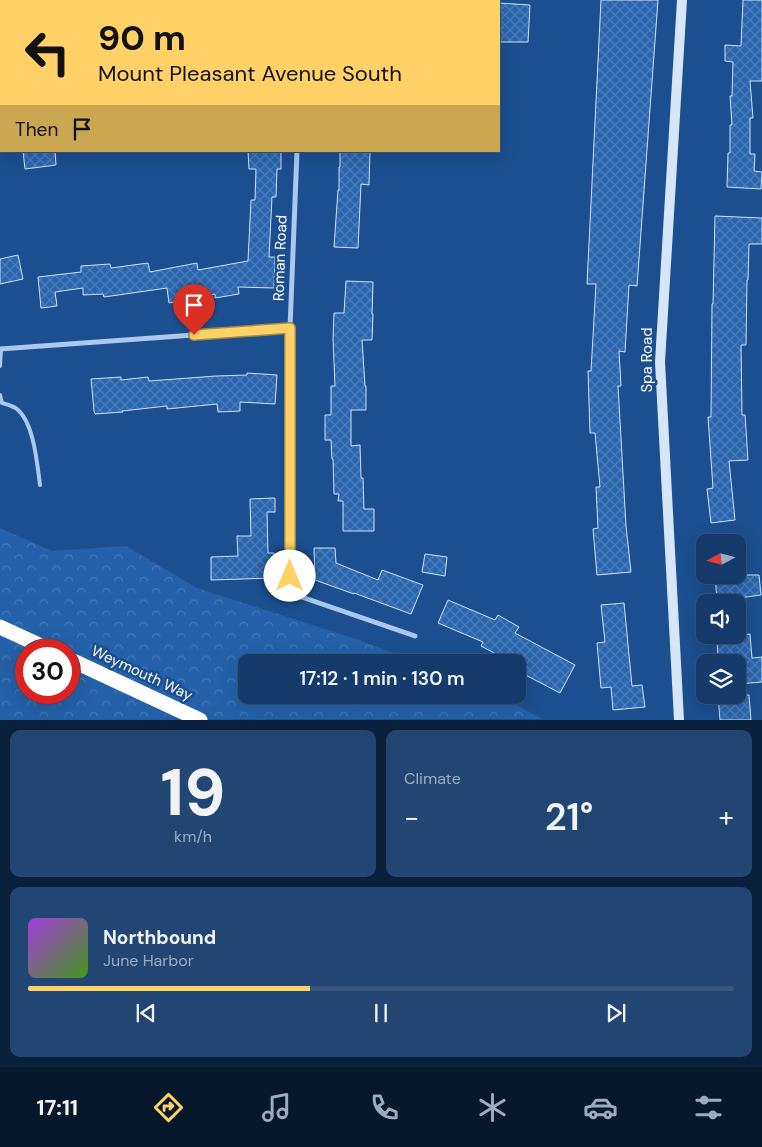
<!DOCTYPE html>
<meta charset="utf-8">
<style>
body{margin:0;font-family:"DM Sans",sans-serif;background:#214673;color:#f1f3f6;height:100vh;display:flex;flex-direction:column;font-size:19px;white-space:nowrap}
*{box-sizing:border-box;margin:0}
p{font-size:16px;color:#9dadc1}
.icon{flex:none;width:28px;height:28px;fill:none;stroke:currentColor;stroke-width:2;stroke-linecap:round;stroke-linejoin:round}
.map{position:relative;height:720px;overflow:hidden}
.sheet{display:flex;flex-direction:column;gap:10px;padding:10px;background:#0b203b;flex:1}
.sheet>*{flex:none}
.guide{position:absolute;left:0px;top:0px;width:500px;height:152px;box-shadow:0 5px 20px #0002,0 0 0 1px #33557e;background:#ffd166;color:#111;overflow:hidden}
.needle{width:32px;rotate:263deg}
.buttons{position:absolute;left:696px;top:534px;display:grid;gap:10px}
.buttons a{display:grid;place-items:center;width:50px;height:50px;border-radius:10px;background:#143b6b;box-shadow:0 5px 20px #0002,0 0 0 1px #33557e;font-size:25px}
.speed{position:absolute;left:15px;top:639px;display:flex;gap:10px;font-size:25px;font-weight:700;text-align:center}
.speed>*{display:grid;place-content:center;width:65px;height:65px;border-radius:50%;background:#143b6b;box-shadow:0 5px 20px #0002,0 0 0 1px #33557e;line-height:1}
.speed .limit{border:8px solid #d22;background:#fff;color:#111}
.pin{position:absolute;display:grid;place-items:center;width:42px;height:42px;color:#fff;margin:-51px -21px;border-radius:50% 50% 50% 0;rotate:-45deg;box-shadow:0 0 5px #0007}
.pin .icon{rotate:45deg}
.me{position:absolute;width:55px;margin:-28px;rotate:0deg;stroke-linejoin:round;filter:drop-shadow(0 0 4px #0008)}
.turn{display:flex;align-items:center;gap:18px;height:105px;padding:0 15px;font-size:22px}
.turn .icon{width:65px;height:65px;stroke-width:2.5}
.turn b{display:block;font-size:35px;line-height:42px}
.then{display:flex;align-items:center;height:48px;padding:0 15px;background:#0003;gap:10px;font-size:19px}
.big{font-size:38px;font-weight:600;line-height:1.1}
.sheet .widget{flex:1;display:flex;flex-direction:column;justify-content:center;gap:8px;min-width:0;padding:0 18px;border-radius:10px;background:#214673}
.sheet .dial{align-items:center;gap:0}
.dial b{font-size:65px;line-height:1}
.song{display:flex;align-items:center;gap:15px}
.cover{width:60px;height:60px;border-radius:8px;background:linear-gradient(135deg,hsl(280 70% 55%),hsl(100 70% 35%))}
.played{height:5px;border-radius:2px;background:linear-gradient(90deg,#ffd166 40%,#33557e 40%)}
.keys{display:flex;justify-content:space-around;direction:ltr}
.heat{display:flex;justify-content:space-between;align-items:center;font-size:28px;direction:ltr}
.sheet .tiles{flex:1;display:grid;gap:10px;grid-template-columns:1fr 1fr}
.widget:last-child{grid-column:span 2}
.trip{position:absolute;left:238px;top:654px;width:288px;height:50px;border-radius:10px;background:#143b6b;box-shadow:0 5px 20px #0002,0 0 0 1px #33557e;font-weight:600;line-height:50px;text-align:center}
.tab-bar{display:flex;height:80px;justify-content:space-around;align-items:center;background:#08182b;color:#9dadc1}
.tab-bar .icon{width:35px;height:35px}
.tab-bar .current{color:#ffd166}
.tab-bar b{font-size:22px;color:#f1f3f6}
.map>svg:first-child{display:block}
.forest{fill:url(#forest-crowns);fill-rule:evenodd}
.building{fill:url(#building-cross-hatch);stroke:#cfe3fa}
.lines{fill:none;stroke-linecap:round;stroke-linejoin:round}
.lane{stroke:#a9c9ee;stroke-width:4}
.street{stroke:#a9c9ee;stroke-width:5}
.secondary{stroke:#d6e6fa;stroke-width:10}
.highway{stroke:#fff;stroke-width:15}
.route-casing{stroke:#a68842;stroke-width:12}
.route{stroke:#ffd166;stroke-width:9}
.labels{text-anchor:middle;stroke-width:5;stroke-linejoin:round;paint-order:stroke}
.street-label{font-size:15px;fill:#fff;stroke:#1b4f8f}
</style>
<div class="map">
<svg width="762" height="720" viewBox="0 0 762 720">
<defs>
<pattern id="forest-crowns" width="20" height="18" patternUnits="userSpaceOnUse" patternTransform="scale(1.25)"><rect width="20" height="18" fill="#2461a8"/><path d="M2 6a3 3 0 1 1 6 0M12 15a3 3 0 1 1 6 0" fill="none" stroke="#4579b5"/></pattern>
<pattern id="building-cross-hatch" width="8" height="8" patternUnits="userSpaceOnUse" patternTransform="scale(1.25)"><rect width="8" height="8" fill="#2a66ad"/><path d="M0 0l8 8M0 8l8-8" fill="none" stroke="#4a7db9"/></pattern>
</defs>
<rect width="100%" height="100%" fill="#1b4f8f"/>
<path class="forest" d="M0,528l52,23 74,-5 71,42 162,52 57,22h-170v33h251l46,24 -543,1zM26,650h43v42h-43z"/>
<path class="building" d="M601,0h57l-21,286 -8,-1 -4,67 -6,-1 2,35h-3l8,140 5,46 -34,3 -4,-46 5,-1 -2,-41h4l-5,-54h-5l-2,-62h3l5,-87h-9z
M743,0h19v81h-12l3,37h-3v36h5l-1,17 8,1 -1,17 -34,-2 1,-34h2v-28h2l-2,-29h2l1,-34 -8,-1v-16l16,1z
M499,3l31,2 -2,37h-29z
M23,151h32l1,14 -31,4z
M248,151h33v18h-4l-1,28h-4l-3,60h6l-1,31 -36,-1 1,7 -24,4v-4l-46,9 -2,-15 -63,9 -1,-3 -20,1v-7l-28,4 2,14 -16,2 -3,-31 43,-5v-6l29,-2 1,4 37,-5 2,9 47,-9 1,7 50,-9 3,-61h4l1,-31h-7z
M340,151h26v1h4l-1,33 -8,-1 -3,64 -24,-1 4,-57h1v-23h1z
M715,216l47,2v26h-13l-1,36h-1l-1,65h-5l1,70h3l3,45 -19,1 6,59 -24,3 -4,-34 6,-1 -5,-71h3l1,-113h1z
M18,255l5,24 -23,5v-25z
M346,281l27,1 -1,32h1l-1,26h-10l3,46h1v24h-15v36l9,-1 1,33h2l1,31h10v22h-31v-30h-5l1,-7h-5l-1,-35h-1l-1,-19h-6v-25h6v-29h4l-2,-47 1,-26h10z
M247,373l30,2 -2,29 -35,-2v9l-22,1 -1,-8 -50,5v-3l-45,5 1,1 -28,2 -1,-3 -3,-32 30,-2v3l27,-3 1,4 67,-5 31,-1z
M275,498v14h-8l1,41h6v25l-63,2v-23l27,-1 -1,-20h14l-1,-37z
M314,548h21l1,15 42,17 4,-10 41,15 -12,29 -57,-21v1l-39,-14z
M425,554l22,3 -2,19 -23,-4z
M715,575h44l2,20 -44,6z
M448,600l47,20 3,-5 21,12 -4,6 60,32 -15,28 -44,-23v-8h-5l-30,-16 2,-4 -45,-19z
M624,603l8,83 10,-1 3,22 -32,3 -2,-23 -10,1 -4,-45 8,-1 -4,-37z
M750,634l2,24 10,-1v25l-24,2v-22h-5v-3l-15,1 -1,-23z
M718,695h31l2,25h-31z"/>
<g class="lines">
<path class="lane" d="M0,366l1,-17
M0,395l2,8c4,1 11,3 15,6 17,14 20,54 23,76"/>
<path class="street" d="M303,1v-1
M297,151l-7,177v265l125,43
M0,349l290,-21"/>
<path class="secondary" d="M679,720l-19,-358 22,-362"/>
<path class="highway" d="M0,627l50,23
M69,659l131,61"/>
</g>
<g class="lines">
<g class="route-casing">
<path id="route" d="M194,335l96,-7v248"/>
</g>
<use href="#route" class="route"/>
</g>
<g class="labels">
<g class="street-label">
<text transform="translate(280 258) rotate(-88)" y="5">Roman Road</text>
<text transform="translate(647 360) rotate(-90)" y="5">Spa Road</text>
<text transform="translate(142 673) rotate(25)" y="5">Weymouth Way</text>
</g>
</g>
</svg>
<div class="buttons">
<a><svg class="needle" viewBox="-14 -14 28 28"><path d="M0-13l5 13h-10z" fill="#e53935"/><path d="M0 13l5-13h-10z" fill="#9dadc1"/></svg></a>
<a><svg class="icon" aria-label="sound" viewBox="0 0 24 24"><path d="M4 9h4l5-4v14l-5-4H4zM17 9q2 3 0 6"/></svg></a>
<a><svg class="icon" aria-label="layers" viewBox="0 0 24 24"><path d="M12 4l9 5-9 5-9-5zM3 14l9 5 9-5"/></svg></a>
</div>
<div class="speed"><div class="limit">30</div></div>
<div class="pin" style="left:194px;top:335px;background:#d93025"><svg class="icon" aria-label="arrive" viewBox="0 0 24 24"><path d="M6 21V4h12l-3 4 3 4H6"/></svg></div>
<svg class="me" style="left:290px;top:576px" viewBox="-20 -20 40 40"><circle r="19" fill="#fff"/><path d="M0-13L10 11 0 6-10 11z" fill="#ffd166"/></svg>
<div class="trip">17:12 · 1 min · 130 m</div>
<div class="guide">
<div class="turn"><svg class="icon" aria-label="left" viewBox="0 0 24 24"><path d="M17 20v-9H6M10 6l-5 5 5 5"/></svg><div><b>90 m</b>Mount Pleasant Avenue South</div></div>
<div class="then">Then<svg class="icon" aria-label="arrive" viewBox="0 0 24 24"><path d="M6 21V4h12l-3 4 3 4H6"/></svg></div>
</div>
</div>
<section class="sheet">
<div class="tiles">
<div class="widget dial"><b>19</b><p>km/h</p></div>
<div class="widget"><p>Climate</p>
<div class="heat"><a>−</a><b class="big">21°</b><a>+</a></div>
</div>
<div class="widget">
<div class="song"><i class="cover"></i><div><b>Northbound</b><p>June Harbor</p></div></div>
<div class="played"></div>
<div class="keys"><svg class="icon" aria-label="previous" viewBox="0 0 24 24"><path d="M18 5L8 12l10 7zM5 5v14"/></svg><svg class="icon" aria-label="pause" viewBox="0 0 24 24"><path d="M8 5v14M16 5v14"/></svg><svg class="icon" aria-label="next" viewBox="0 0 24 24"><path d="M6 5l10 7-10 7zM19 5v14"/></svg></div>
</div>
</div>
</section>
<nav class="tab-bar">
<b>17:11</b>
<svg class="icon current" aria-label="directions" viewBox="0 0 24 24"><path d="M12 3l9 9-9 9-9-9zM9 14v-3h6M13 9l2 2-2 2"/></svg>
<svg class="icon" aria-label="music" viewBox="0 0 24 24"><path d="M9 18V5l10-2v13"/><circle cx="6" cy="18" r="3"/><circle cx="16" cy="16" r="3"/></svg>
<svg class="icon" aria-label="phone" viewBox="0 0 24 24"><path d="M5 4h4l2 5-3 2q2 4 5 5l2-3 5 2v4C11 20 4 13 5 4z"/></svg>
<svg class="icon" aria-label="climate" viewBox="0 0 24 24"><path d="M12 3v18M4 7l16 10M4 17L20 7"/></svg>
<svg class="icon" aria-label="car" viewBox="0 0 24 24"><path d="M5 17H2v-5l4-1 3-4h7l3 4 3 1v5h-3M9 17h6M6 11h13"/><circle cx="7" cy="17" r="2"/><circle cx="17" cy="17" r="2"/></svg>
<svg class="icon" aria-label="filters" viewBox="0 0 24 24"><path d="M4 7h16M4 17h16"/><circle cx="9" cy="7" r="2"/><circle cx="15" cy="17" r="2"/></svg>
</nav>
